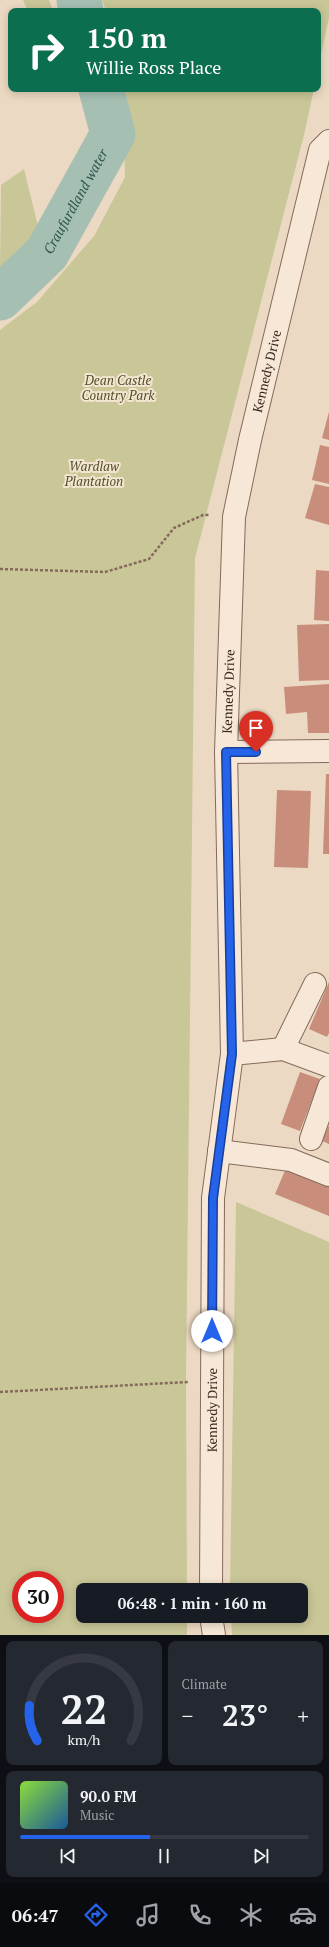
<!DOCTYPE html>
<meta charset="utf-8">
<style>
body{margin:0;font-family:"PT Serif",serif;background:#242831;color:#f1f3f6;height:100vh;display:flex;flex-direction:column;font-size:15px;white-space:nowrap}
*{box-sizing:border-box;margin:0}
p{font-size:13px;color:#9ea1a6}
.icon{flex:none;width:22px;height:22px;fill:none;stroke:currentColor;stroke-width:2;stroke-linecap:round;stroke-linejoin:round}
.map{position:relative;height:1635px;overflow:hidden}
.panel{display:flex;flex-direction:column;gap:6px;padding:6px;background:#0d0f14;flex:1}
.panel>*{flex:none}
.top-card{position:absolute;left:8px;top:8px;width:313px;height:84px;border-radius:8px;box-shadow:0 2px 10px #0003;background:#0b6e4f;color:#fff;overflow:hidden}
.speed{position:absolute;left:12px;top:1571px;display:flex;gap:8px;font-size:20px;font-weight:700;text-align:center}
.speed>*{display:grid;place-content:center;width:52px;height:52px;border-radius:50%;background:#171b24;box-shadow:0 2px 10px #0003;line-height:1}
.speed .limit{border:6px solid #d22;background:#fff;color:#111}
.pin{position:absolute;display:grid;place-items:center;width:34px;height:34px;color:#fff;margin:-41px -17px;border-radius:50% 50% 50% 0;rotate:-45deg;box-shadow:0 0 4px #0007}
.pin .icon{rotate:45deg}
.me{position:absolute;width:44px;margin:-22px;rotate:0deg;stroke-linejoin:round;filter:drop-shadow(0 0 3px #0008)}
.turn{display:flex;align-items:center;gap:14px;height:84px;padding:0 12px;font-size:18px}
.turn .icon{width:52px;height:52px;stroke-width:2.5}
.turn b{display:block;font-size:28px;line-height:34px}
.big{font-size:30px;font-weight:800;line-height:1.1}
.panel .tile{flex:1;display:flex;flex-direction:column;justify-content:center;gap:6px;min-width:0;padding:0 14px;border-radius:8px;background:#242831}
.panel .dial{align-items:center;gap:0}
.dial svg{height:104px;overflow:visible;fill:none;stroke:#363941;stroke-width:7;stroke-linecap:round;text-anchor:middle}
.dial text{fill:#f1f3f6;stroke:none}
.song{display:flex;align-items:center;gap:12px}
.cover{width:48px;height:48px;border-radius:6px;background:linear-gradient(135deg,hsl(90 70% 55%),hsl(210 70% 35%))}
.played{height:4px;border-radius:2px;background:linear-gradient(90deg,#2563eb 45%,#363941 45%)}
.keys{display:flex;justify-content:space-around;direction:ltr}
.heat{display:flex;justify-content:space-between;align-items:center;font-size:22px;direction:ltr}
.panel .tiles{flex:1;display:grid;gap:6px;grid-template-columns:1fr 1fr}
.tile:last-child{grid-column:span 2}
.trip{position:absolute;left:76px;top:1583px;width:232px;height:40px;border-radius:8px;background:#171b24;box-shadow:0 2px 10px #0003;font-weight:800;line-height:40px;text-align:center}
.menu{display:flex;height:64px;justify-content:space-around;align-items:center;background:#090b0e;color:#9ea1a6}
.menu .icon{width:28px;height:28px}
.menu .on{color:#2563eb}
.menu b{font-size:18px;color:#f1f3f6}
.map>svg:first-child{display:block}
.green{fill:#c9c798;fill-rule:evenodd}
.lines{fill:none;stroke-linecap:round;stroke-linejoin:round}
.river{stroke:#a5bfb3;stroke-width:45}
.building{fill:#c88e7b}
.minor-casing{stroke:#856a5b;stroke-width:24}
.path{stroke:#856a5b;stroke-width:2.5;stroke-dasharray:3 2;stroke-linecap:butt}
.minor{stroke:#f7e7d6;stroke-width:22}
.route-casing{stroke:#184099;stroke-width:10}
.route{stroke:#2563eb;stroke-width:7}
.labels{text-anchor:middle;stroke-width:4;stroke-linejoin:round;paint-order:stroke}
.street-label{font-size:13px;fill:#36261e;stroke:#f4e4d2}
.park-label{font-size:13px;font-style:italic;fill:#4e5126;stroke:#f4e4d2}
.water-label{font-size:14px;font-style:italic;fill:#2e554c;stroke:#f4e4d2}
</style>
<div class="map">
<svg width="329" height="1635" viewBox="0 0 329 1635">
<rect width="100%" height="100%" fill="#ecd9c3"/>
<path class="green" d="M23,0h26l4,11h-25z
M102,0h227v18l-11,50v-57h-212z
M123,89h191l-10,46 -109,423 -9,823 1,209h-104v26h104v19h-187v-1305l37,-28 57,-66 31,-59zM21,1580h34v34h-34z
M24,169l15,61 -39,42 1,-87z
M236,1202l93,40v393h-97l-1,-19h70v-26h-71z"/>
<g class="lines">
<g class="river">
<path d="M79,0l2,11"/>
<path id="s1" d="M0,298l47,-45 66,-119 -12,-45"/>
</g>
</g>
<path class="building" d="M329,412v28l-7,-2z
M320,445l9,2v37l-17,-4z
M315,484l14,3v38l-24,-7z
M316,570l13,1v50l-15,-1z
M329,624v56l-30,1 -2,-56z
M329,684v49h-21l-1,-21 -21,2 -2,-27z
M326,774h3v80h-6z
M277,790l34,1 -3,77 -34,-1z
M329,982v51l-2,4 -18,-8z
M300,1072l20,7 -20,52 -19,-7z
M329,1125v19l-7,-3z
M287,1166l42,17v33l-54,-22z"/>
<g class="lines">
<g class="minor-casing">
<g id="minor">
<path d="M226,752l103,-1"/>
<path d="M283,1049l32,-65"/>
<path d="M232,1054l51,-5 46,17"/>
<path d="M311,1139l18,-52"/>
<path d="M219,1151l72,9 38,15"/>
<path id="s2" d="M211,1590l2,-392 19,-144 -6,-302 8,-235 16,-77 70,-290 9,-9"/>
<path d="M211,1616l3,19"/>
</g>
</g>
<path class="path" d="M0,569l105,3 44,-13 25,-31 29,-13h7
M0,1392l188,-10"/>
<use href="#minor" class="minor"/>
</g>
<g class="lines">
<g class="route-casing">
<path id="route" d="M212,1331l1,-133 19,-144 -6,-302h30"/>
</g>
<use href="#route" class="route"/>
</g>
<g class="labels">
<g class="street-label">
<text dy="5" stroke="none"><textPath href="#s2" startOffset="1224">Kennedy Drive</textPath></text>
<text dy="5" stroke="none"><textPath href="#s2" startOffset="900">Kennedy Drive</textPath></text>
<text dy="5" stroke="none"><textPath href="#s2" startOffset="180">Kennedy Drive</textPath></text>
</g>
<g class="park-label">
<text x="118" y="385">Dean Castle<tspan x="118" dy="15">Country Park</tspan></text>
<text x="94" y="471">Wardlaw<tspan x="94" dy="15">Plantation</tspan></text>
</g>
<g class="water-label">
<text dy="5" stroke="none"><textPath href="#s1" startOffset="124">Craufurdland water</textPath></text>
</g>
</g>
</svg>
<div class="speed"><div class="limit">30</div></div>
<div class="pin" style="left:256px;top:752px;background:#d93025"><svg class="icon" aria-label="arrive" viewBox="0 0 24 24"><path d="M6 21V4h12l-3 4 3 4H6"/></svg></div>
<svg class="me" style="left:212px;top:1331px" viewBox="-20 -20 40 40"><circle r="19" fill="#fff"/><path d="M0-13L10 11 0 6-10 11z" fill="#2563eb"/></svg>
<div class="trip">06:48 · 1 min · 160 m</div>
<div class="top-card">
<div class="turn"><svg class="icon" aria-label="right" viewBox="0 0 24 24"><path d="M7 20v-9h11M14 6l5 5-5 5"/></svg><div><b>150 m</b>Willie Ross Place</div></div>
</div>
</div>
<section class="panel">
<div class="tiles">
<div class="tile dial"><svg viewBox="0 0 100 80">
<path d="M14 69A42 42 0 1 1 86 69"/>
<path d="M14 69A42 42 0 0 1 8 42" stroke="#2563eb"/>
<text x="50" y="56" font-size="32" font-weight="700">22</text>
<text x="50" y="72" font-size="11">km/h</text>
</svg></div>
<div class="tile"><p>Climate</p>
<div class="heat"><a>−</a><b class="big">23°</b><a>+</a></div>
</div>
<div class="tile">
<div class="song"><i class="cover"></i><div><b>90.0 FM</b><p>Music</p></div></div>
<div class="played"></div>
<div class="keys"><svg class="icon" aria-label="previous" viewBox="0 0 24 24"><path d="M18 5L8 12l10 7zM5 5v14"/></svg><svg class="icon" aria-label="pause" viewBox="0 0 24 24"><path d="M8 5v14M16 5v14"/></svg><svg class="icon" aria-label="next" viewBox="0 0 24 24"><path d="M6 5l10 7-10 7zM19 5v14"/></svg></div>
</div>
</div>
</section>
<nav class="menu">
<b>06:47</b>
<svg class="icon on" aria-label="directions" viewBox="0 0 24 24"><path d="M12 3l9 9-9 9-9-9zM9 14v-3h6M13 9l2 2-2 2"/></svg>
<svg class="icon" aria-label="music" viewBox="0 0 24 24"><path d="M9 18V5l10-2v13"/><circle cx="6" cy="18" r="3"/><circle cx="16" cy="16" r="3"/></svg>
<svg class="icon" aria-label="phone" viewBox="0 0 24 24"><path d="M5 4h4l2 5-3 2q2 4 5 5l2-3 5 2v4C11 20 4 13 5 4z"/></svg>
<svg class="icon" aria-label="climate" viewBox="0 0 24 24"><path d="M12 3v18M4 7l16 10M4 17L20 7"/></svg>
<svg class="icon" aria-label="car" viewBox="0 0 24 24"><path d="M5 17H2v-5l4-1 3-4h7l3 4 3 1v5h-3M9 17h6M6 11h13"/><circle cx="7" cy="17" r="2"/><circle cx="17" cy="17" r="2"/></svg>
</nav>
